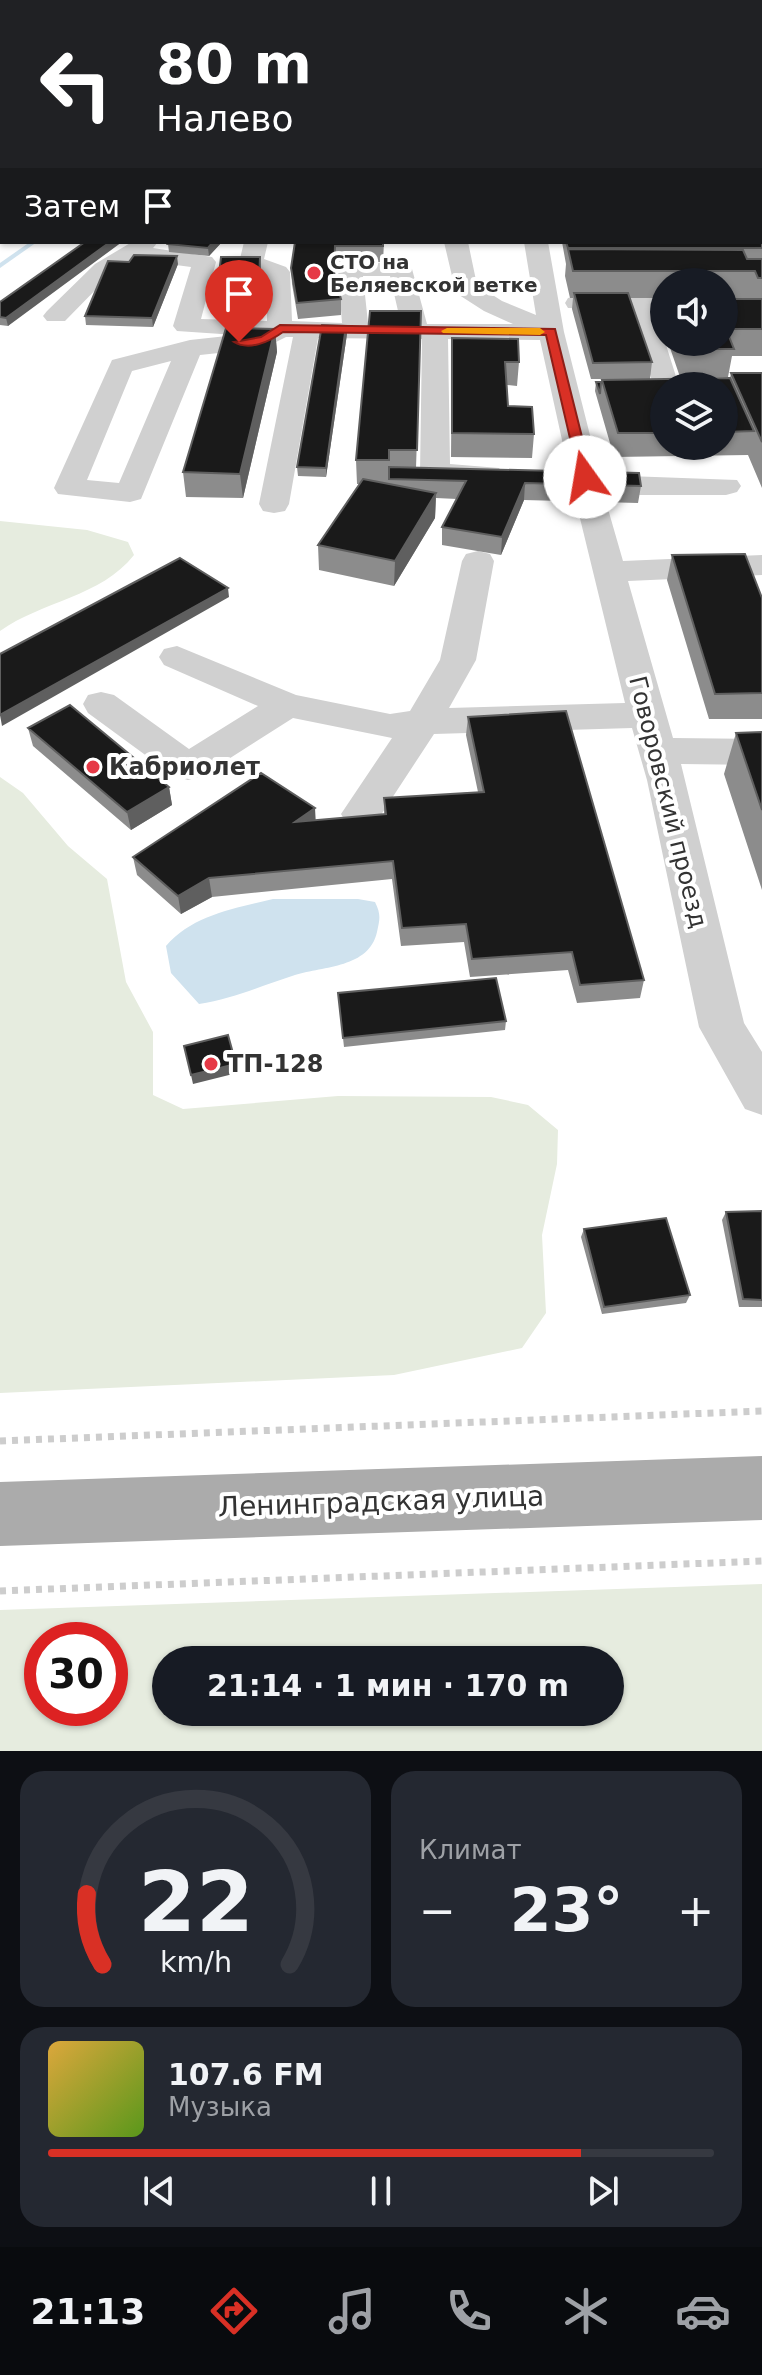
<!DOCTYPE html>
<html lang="ru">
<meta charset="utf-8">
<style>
body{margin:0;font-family:"DejaVu Sans",sans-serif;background:#242831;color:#f1f3f6;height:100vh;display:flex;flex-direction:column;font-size:30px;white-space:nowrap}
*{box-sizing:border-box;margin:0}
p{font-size:26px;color:#9ea1a6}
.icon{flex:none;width:44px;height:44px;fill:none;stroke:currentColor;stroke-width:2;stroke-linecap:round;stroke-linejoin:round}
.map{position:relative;height:1751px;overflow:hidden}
.side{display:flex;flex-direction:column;gap:20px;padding:20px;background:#0d0f14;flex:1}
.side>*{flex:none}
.top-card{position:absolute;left:0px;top:0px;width:762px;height:244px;box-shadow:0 2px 6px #0004;background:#202124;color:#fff;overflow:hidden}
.tools{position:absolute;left:650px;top:268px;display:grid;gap:16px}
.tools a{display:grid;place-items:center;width:88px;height:88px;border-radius:50%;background:#171b24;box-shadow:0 2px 6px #0004;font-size:40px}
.speed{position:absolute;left:24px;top:1622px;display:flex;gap:16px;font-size:40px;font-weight:700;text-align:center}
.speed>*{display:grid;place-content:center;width:104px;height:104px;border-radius:50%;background:#171b24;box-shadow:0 2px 6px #0004;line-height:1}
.speed .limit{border:12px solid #d22;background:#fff;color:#111}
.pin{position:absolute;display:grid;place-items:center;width:68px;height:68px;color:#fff;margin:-82px -34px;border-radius:50% 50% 50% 0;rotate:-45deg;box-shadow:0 0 8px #0007}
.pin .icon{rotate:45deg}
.me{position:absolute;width:88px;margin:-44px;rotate:347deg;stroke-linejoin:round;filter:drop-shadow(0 0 6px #0008)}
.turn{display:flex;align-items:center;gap:28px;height:168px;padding:0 24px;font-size:36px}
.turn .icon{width:104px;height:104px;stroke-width:2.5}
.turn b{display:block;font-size:56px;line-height:68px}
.then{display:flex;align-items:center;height:76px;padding:0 24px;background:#0003;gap:16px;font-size:30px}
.big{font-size:60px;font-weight:700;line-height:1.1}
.side .tile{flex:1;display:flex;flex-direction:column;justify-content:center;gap:12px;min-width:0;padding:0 28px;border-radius:24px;background:#242831}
.side .dial{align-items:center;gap:0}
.dial svg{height:208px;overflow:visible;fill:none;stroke:#363941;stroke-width:7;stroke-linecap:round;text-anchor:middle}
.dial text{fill:#f1f3f6;stroke:none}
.song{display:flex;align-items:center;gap:24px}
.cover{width:96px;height:96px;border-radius:12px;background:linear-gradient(135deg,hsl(40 70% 55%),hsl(90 70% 35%))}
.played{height:8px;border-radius:4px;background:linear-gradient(90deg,#d93025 80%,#363941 80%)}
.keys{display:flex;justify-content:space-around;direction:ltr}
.heat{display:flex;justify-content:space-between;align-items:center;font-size:44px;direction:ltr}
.side .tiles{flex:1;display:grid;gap:20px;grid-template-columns:1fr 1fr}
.tile:last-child{grid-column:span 2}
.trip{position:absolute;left:152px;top:1646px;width:472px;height:80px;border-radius:40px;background:#171b24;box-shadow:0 2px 6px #0004;font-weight:700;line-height:80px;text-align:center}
.menu{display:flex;height:128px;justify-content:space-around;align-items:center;background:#090b0e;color:#9ea1a6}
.menu .icon{width:56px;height:56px}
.menu .active{color:#d93025}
.menu b{font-size:36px;color:#f1f3f6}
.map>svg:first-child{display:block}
.green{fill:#e6ecdf;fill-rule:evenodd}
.water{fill:#cfe2ee}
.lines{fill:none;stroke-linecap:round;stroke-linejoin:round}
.stream{fill:#cfe2ee;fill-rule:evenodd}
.river{fill:#cfe2ee;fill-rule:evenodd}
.path{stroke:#cdcdcd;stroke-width:7;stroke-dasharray:6 6;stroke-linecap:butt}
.minor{fill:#d0d0d0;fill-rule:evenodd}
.major{fill:#ababab;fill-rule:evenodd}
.rail{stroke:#888;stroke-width:3;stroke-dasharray:3 3;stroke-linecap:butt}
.wall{fill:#8c8c8c;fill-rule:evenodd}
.shaded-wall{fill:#5f5f5f}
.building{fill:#1a1a1a;stroke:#5f5f5f;stroke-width:2}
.route{fill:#d93025;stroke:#8d1f18;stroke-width:2}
.slow{fill:#f59e0b}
.poi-dot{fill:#e63946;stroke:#fff;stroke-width:3}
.labels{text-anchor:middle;stroke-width:8;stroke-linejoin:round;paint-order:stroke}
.far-poi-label{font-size:20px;font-weight:bold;fill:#333;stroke:#fff;text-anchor:start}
.poi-label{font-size:24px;font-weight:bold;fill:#333;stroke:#fff;text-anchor:start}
.street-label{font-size:24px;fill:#333;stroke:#fff}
.near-street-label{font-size:28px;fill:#333;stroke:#fff}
</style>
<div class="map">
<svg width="762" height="1751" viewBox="0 0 762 1751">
<rect width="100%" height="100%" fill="#fff"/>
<path class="green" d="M0,521l87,9 41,12 6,13c-33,42 -92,46 -134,76z
M0,777l23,16 45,53 39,33 19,103 27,50v63l30,14 155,-13 153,1 37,8 30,25 -1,34 -15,71 4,78 -24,35 -128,27 -394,18z
M762,1584v167h-762v-141zM42,1640h68v68h-68zM166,1660h444v52h-444z"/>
<path class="water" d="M273,899h85l17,3c6,12 5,17 2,30 -8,36 -53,34 -82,43 -32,10 -62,24 -96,29l-28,-31 -5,-27c26,-31 70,-38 107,-47z"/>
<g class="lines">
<path class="stream" d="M30,242h7l-37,26v-5z"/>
<path class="river" d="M0,70h2v18h-2z"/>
<path class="path" d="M0,1441l762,-30
M0,1591l762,-30"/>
<path class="minor" d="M303,0h16l1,2h-16z
M354,0h16l1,2h-16z
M398,0h18l1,2h-18z
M700,0h22l-23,2z
M760,35h2l-2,11z
M762,92v13l-2,1v-13z
M760,202l2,1v16l-2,-1z
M132,242h26l-5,6 59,9 4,5 -15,57 66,2 -1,-45 -23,-8 -4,-5 5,-21h24l-4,17 22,8 4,5 2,49 50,2 -4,-54 4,-5 58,-2 8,2 4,5 15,55h86l-29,-13 -28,-18 -12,-51h24l9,43 25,16 34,14 -12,-73h24l16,90 36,143 137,5 4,6 -4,6 -11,3h-126l6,7 17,59 139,-6v20l-134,6 45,157 89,1v26l-81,-1 63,259 18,29v63l-17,-6 -46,-82 -52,-247 -15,-52 -198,6 -59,90 -14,4 -14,-4 -6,-10 51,-76 -99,-20 -91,58 -14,4 -14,-4 -86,-63 -5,-9 5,-9 13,-3 13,3 75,54 69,-43 -94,-41 -5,-8 5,-8 13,-3 119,49 94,19 20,-3 30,-51 22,-99 4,-7 12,-3 12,3 4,7 -18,99 -27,48 176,-5 -49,-201 3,-5 -6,-7 -33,-150 -92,-1 2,125 49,4 4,6 -4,6 -11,3 -64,-4 -4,-6 2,-134 -104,-1 -29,166 -4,7 -11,2 -11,-2 -4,-7 34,-167h-7l-22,11 -64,7 -59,144 -11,3 -72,-8 -4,-6 58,-128 78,-20 46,-5 -59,-4 -4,-5 18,-59 -53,-7 -27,14 -46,47h-18l-4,-5 4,-5 48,-47zM363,276h27l11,48 -33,-1zM171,361l-52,122 -32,-3 45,-109z
M577,296h87v14h-9l24,76h-15v5l-7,-1 -4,-6 -23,-74 -62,-2 -3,-5 3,-5z"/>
<path class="major" d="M762,1456v64l-762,26v-64z"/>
<path class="rail" d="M0,3l2,-3
M0,68l2,-3"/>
</g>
<path class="wall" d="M715,0h47v34l-2,1v-33h-45z
M760,106h2v21h-2z
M760,153h2v29l-2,-3z
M762,228v128h-30l-4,21h-48l-12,-35h56v-43h25v-1h-25v-16h-60v47l-6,-20 2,-11h-30l22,64 -2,17h-59l-19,-70 1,-11h-3l-5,-22 1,-12 -4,-22h198z
M85,242l-77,84 -8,-1v-23z
M222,242l-13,14 -40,-4 -1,-8z
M295,242h89l-1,20h-47l-1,16 6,21v16l-43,4 -6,-35 -1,-16z
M178,264l-25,63 -67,-2 -1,-9z
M261,272l-2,46 -41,1 -2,-17z
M421,311l-5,157 225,18 -3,17 -114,-3 -23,55 -59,-10v-18l15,-28 -21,-1 -1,20 -41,68 -75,-16 -1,-25 42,-61h-3l-1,-24z
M346,326l1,8 -21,143 -28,-1 -1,-9z
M275,329l2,23 -34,146 -57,-1 -3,-25z
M452,338l67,24 -2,24 -10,-1 1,21 26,28 -2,24 -81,-1z
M731,373h31v115l-14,-33 -134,2 -19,-66 1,-9h5l1,-2 128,-2zM664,386h60v60h-60z
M672,555l90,43v121h-53l-42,-139z
M468,717l176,263 -4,18 -63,5 -9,-33 -98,7 -6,-35 -63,4 -9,-67 -180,18 -31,17 -44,-39 -4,-18 183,-37 68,-6v-16l94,-6 -12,-57z
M28,728l141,59 3,18 -41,25 -98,-84z
M762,732v158l-38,-116 12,-41z
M338,993l168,28 -1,9 -161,17z
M762,1211v96h-23l-17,-87 4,-8z
M584,1229l106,66 -4,8 -84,11 -21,-77z"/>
<path class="shaded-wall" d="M762,18v16l-2,1v-16z
M110,242h12l-114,84 -2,-8z
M213,242h9l-13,14 -1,-8z
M177,256l1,8 -25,63 -1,-9z
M260,257l1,15 -2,46 -1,-16z
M346,326l1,8 -21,143v-9z
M275,329l2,23 -34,146 -3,-24z
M525,483l-1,17 -23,55 1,-18z
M436,493l-1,25 -41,68 1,-25z
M228,588l1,9 -227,129 -2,-11z
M169,787l3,18 -41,25 -4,-18z
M315,808l1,18 -21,-4z
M209,878l3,19 -31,17 -3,-18z
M236,1064l1,9 -44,11 -2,-9z"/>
<path class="building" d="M273,0h26v2h-26z
M326,0h29l1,2h-30z
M372,0h32l3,2h-34z
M422,0h20l3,2h-20z
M503,0h43l16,2h-70z
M760,228h2v20h-194l-2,-6h194z
M85,242h25l-104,76 -6,-1v-15z
M170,242h43l-5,6 -40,-4z
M295,242h88v4h-48l-1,27 7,26 -44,4 -6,-35z
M568,249l175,1 4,9h15v19h-4l-3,-7h-182z
M134,255l43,1 -25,62 -67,-2 23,-55 21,1z
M221,257h39l-2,45h-42z
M574,293h54l24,69 -59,1z
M724,299h38v30h-36l8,20h-49l-3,-7h42z
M370,311h51l-4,139h-28v10h-33z
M322,325l24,1 -20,142 -29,-1z
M226,328l49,1 -35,145 -57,-2z
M452,338l66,1 1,23h-14l3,44 24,1 2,27 -82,-1z
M731,373h31v69z
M730,378l24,53 -30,1v-46h-60v47h-46l-16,-53z
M596,382h5l-1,12z
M389,467l250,6 2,13 -116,-3 -23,54 -60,-10 24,-46 -77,-2z
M363,479l73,14 -41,68 -77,-16z
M745,554l17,44v95l-47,1 -43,-139z
M180,558l48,30 -228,127v-61z
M70,705l99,82 -42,25 -99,-84z
M566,711l78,269 -64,5 -8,-33 -100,7 -6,-35 -64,4 -9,-67 -184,17 -31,18 -45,-39 128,-84 54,35 -20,14 91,-8 -2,-16 100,-6 -16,-75z
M762,732v78l-26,-77z
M496,978l10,43 -163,17 -5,-45z
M228,1035l8,29 -45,11 -7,-29z
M762,1211v89l-19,-1 -17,-87z
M666,1218l24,77 -86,12 -20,-78z"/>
<path class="route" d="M280,325l275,4 37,148 -7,4 -6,-4 -33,-142 -263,-3c-14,10 -34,19 -49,10l27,-5z"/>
<path class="slow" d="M447,328h93l5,4 -5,3 -97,-2 -2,-2z"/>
<g class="poi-dot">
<circle cx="314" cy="273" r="8"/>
<circle cx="93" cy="767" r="8"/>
<circle cx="211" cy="1064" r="8"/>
</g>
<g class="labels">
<g class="far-poi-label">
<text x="330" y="269">СТО на<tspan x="330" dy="23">Беляевской ветке</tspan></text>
</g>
<g class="poi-label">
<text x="109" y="775">Кабриолет</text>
<text x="227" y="1072">ТП-128</text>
</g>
<g class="street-label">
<text transform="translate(668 802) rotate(76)" y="8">Говоровский проезд</text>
</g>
<g class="near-street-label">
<text transform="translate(381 1501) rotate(-2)" y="10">Ленинградская улица</text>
</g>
</g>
</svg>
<div class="tools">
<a><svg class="icon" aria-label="sound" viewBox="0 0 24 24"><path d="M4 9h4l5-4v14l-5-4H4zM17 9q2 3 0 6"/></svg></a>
<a><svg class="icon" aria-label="layers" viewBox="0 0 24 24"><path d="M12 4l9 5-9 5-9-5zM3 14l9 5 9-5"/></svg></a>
</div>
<div class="speed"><div class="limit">30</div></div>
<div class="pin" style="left:239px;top:342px;background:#d93025"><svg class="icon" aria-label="arrive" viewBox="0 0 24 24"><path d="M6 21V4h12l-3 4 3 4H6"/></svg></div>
<svg class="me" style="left:585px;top:477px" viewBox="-20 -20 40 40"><circle r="19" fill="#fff"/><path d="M0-13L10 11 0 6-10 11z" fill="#d93025"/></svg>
<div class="trip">21:14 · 1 мин · 170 m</div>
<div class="top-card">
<div class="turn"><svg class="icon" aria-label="left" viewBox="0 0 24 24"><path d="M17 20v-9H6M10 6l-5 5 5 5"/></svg><div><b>80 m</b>Налево</div></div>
<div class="then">Затем<svg class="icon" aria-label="arrive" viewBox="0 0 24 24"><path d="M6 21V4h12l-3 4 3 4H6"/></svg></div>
</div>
</div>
<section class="side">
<div class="tiles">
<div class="tile dial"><svg viewBox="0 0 100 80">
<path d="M14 69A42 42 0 1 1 86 69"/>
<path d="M14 69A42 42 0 0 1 8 42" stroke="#d93025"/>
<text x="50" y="56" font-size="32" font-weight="700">22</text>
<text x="50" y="72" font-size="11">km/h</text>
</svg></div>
<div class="tile"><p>Климат</p>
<div class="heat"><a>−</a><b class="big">23°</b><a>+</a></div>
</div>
<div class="tile">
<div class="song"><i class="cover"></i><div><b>107.6 FM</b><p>Музыка</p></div></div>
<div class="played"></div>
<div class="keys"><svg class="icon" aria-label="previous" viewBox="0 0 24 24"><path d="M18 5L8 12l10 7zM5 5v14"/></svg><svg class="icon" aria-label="pause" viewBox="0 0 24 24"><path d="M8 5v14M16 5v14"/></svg><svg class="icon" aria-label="next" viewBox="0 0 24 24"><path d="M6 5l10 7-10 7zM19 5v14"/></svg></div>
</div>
</div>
</section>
<nav class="menu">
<b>21:13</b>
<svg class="icon active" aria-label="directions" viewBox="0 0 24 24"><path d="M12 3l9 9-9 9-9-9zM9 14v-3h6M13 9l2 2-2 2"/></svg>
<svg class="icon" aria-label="music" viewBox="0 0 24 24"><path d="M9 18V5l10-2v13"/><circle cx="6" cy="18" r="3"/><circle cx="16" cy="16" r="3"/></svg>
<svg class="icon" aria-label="phone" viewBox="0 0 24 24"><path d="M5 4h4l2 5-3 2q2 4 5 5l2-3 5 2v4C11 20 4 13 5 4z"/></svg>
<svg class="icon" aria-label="climate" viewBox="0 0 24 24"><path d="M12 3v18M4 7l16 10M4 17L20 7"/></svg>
<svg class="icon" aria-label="car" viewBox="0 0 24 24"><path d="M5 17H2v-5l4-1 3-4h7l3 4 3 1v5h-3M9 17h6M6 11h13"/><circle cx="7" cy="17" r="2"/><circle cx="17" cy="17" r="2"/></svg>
</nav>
